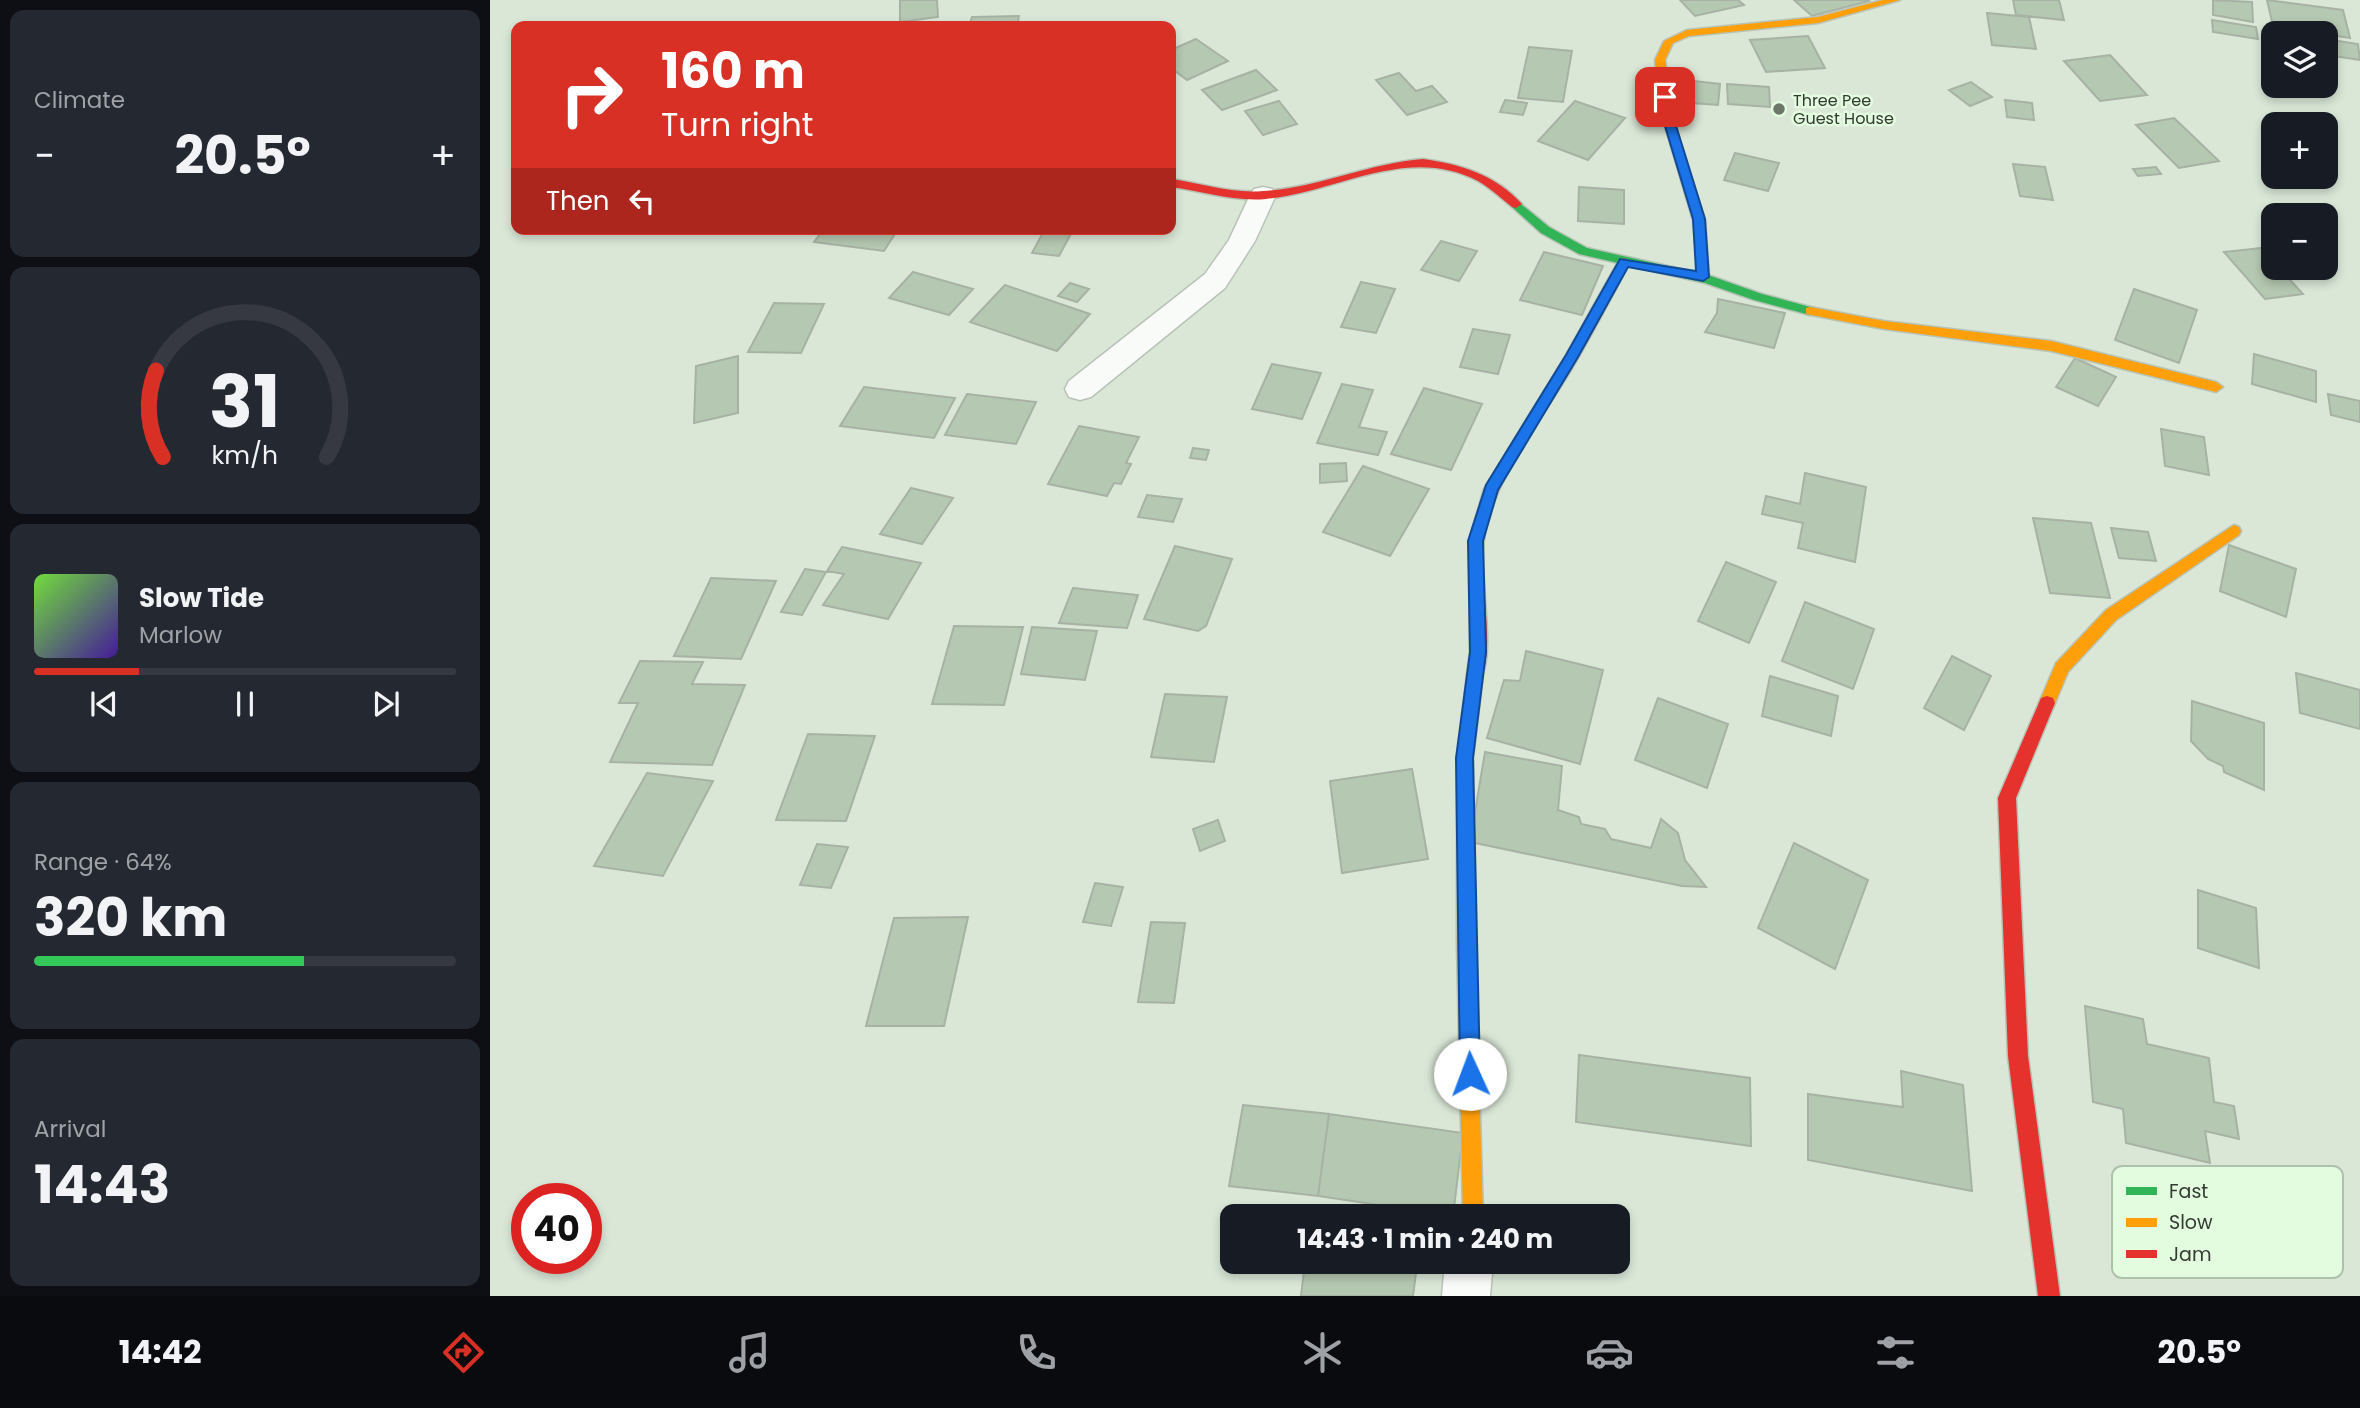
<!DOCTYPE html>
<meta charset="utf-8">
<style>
body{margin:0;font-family:Poppins,sans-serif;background:#242831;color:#f1f3f6;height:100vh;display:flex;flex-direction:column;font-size:26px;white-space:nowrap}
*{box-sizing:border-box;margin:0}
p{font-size:23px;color:#9ea1a6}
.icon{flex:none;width:38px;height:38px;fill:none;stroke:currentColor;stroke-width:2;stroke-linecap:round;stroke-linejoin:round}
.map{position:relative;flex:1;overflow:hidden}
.details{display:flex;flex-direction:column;gap:10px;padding:10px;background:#0d0f14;width:490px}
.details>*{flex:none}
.banner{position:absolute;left:21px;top:21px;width:665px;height:214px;border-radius:14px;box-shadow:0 4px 10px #0003;background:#d93025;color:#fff;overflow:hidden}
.buttons{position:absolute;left:1771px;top:21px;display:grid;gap:14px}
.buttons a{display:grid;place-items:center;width:77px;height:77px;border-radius:14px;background:#171b24;box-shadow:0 4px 10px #0003;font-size:35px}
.speed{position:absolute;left:21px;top:1183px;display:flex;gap:14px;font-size:35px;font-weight:700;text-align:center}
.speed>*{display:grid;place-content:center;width:91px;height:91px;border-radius:50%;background:#171b24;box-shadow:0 4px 10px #0003;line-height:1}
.speed .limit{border:10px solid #d22;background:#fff;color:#111}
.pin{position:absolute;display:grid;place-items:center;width:60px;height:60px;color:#fff;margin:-30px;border-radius:14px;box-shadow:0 4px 10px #0006}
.me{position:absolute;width:77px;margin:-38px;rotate:358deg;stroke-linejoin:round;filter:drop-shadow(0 0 5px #0008)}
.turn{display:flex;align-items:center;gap:24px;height:147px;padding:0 35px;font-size:32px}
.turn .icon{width:91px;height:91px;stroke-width:2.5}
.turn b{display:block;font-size:49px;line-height:60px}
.then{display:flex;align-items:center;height:66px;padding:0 35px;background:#0003;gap:14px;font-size:26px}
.big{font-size:52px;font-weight:700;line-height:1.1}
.details .card{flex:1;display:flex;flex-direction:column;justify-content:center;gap:10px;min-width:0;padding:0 24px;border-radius:14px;background:#242831}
.details .dial{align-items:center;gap:0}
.dial svg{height:182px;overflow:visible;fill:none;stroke:#363941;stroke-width:7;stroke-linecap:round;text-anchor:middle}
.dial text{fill:#f1f3f6;stroke:none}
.song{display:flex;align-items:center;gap:21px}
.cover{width:84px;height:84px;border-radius:10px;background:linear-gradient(135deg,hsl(100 70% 55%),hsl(260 70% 35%))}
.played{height:7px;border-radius:4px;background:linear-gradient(90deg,#d93025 25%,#363941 25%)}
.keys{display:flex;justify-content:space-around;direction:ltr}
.heat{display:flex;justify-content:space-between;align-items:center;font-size:38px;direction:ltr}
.charge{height:10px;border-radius:5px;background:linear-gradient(90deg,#34c759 64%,#363941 0)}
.trip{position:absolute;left:730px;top:1204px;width:410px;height:70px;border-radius:14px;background:#171b24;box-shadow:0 4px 10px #0003;font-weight:700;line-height:70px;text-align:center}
.dock{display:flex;height:112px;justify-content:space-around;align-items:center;background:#090b0e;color:#9ea1a6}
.dock .icon{width:49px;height:49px}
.dock .selected{color:#d93025}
.dock b{font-size:32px;color:#f1f3f6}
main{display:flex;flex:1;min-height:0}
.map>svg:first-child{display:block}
.building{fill:#b5c8b1;stroke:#a7b2a5;stroke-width:2}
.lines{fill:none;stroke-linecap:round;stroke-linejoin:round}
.street-casing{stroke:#b8c3b7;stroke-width:3}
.fast-casing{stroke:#b8c3b7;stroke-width:3}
.slow-casing{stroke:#b8c3b7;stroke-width:3}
.jam-casing{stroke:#b8c3b7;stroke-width:3}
.street{fill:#f9fbf9;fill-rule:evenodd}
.fast{fill:#30b455;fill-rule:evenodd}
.slow{fill:#ff9f0a;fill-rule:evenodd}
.jam{fill:#e5322d;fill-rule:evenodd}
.route{fill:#1a73e8;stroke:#114b97;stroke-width:2}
.poi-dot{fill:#6d776a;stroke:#e3fbde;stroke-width:2.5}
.labels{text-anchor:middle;stroke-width:5;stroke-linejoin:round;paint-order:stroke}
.far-poi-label{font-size:16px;fill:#323b30;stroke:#e3fbde;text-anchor:start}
.key{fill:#e3fbde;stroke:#aec1aa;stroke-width:2}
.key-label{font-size:19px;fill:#323b30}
</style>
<main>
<section class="details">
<div class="card"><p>Climate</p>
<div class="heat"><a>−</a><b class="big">20.5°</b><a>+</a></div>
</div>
<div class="card dial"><svg viewBox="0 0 100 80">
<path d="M14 69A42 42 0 1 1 86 69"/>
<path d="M14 69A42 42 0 0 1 11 31" stroke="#d93025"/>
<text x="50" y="56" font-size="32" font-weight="700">31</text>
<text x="50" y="72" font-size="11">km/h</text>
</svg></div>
<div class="card">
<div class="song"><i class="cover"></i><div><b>Slow Tide</b><p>Marlow</p></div></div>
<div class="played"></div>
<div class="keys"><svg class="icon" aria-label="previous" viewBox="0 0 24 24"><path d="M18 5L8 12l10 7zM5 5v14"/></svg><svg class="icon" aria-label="pause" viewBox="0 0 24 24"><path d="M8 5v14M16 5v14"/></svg><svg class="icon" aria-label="next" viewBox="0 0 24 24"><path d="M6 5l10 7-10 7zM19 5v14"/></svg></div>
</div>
<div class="card"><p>Range · 64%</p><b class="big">320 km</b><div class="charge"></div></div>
<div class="card"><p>Arrival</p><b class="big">14:43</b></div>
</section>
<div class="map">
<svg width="1870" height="1296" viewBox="0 0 1870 1296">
<rect width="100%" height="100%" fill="#dae7d7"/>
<path class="building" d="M410,0h37l1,17 -38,5z
M1190,0h58l6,5 -49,11z
M1304,0h73l2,1 -57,15z
M1523,0h46l5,20 -48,-5z
M1723,0l39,2 1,20 -40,-7z
M1777,0l76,10 7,28 -77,-12z
M1497,13l42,4 7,32 -44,-4z
M529,16l-2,10h-48l3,-9z
M1722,20l44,7 2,12 -45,-7z
M1318,36l17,32 -59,4 -16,-32z
M706,39l32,22 -41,19 -16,-12v-18z
M1836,39l32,5 2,16 -34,-5z
M1039,47l43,4 -9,51 -45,-4z
M1620,55l37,40 -47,6 -36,-40z
M766,70l21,20 -55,20 -20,-20z
M909,73l17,18 16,-5 15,16 -40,13 -31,-35z
M1204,81l26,3 -2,21 -27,-2z
M1481,82l21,15 -22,9 -21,-16z
M1237,84l42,3 1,20 -42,-3z
M1015,100l22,3 -4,12 -23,-3z
M1515,100l27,3 2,17 -27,-3z
M789,101l18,23 -34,11 -18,-24z
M1085,101l50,17 -37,42 -50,-19z
M1684,118l45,43 -40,7 -43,-43z
M1245,153l44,10 -11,28 -44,-11z
M1523,164l32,3 8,33 -33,-4z
M1666,167l5,7 -23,2 -5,-7z
M1089,187l45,3v34l-46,-3z
M334,229h74l-14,22 -70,-9z
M555,229h59l-2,4 -29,-3 -14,26 -27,-3z
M951,241l36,10 -18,30 -38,-11z
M1771,248l12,13v7h6l24,26 -38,5 -41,-47z
M1054,252l59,14 -21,49 -62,-15z
M423,272l60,17 -24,26 -60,-17z
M871,282l34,7 -19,44 -35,-6z
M580,283l19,6 -12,13 -19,-6z
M515,285l85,29 -33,37 -87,-29z
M1644,289l63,21 -18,53 -64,-23z
M1228,299l67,14 -11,35 -69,-16 12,-19z
M284,303l50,1 -23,49 -53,-1z
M983,329l37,6 -12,39 -38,-7z
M1764,354l62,17v31l-64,-18z
M248,356v57l-44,10 2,-57z
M1585,358l41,19 -18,29 -42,-19z
M782,364l49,9 -19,46 -50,-10z
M852,384l31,6 -14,37 28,5 -9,23 -61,-12z
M374,387l91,11 -21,40 -94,-12z
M934,388l58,16 -31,66 -60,-16z
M477,394l69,8 -20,42 -71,-9z
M1838,394l32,7v21l-29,-7z
M589,426l60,11 -13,26 5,1 -10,20 -7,-1 -7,13 -59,-12z
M1671,429l43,8 5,38 -44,-9z
M703,448l16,2 -3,10 -16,-2z
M856,463l1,18 -27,2v-19z
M873,466l66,23 -39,67 -67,-24z
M1315,473l61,14 -11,75 -57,-14 5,-25 -41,-9 4,-18 34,8z
M421,488l42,10 -31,46 -42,-10z
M657,495l35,4 -9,23 -35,-5z
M1543,518l58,5 19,75 -60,-5z
M1621,528l37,4 8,29 -37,-3z
M1739,545l67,24 -10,48 -66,-26z
M685,546l57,13 -26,67 -8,5 -54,-12z
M352,547l79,16 -33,56 -65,-14 21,-31 -17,-3z
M1236,562l50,20 -27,61 -51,-22z
M315,569l21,3 -24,43 -21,-3z
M221,578l65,3 -35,78 -67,-3z
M583,588l65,7 -11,33 -68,-5z
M1315,602l69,27 -21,60 -71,-28z
M464,626l69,1 -19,78 -72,-1z
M542,627l65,4 -12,49 -64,-6z
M1036,651l77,19 -23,94 -93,-26 17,-58 16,1z
M1462,656l39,20 -27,54 -40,-22z
M150,661l63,1 -11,22 53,1 -33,80 -102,-3 28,-59h-19z
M1806,673l64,17v39l-60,-16z
M1280,676l68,20 -7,40 -69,-20z
M675,694l62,3 -13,65 -63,-5z
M1168,698l70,26 -21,64 -72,-28z
M1702,701l72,22v67l-40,-18 -1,-6 -15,-7 -17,-18z
M318,734l67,2 -29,85 -70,-1z
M995,752l77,14 -4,44 21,7 2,7 24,5 6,10 40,9 10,-29 17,14 7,27 21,27 -24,-1 -212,-44z
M922,769l16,90 -86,14 -12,-92z
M157,773l66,8 -50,95 -69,-10z
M728,820l7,21 -25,10 -7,-22z
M1304,843l74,37 -33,89 -77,-41z
M327,844l31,3 -17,41 -31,-3z
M605,883l28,4 -12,39 -28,-4z
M1708,890l58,18 3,60 -61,-20z
M478,917l-24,109h-78l28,-108z
M661,922l34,1 -11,80 -36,-1z
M1595,1006l58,13 4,25 62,14 5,44 20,4 5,33 -34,-8 5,32 -84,-20 -3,-34 -30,-7z
M1089,1055l171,23 1,68 -175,-24z
M1411,1071l62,14 9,106 -164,-31v-66l95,13z
M753,1105l86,9 -11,82 -89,-10z
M839,1114l134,19 -10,83 -135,-20z
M815,1263l111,10 -3,23h-112z"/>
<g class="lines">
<g class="street-casing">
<path id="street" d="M773,187l9,2 4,6 -21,46 -30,47 -134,109 -11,3 -11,-3 -4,-8 4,-8 136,-107 24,-34 21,-45 4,-6z
M955,1262h48l-3,34h-48z"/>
</g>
<g class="fast-casing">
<path id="fast" d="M1026,200l33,27 38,21 121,27 54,19 52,14 2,3 -6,4 -56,-15 -49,-17 -126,-29 -38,-21 -29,-26 -2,-3z"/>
</g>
<g class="slow-casing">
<path id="slow" d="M1393,0h17l-82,23 -129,13 -16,7 -8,17 7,56 33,104 4,57 -2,3h-8l-6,-60 -31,-104 -7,-56 9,-19 23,-11 131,-13z
M1320,307l74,14 167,20 165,41 7,5 -7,5 -165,-41 -167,-22 -78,-15v-6z
M1744,525l5,2 2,4 -2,4 -123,85 -48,52 -15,36 -6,2 -6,-2 -2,-5 17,-40 50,-53z
M985,667l6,2 2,5 -10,84 2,185 8,273h-20l-6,-273v-185l10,-84 2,-5z"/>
</g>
<g class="jam-casing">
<path id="jam" d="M933,159c37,5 73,16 99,45l-6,4 -4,-1c-11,-9 -22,-19 -34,-26 -70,-37 -141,11 -212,18 -32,3 -64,-8 -95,-12v-8c30,4 61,15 92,12 55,-3 106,-28 160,-32z
M1134,258l6,4c-19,36 -38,73 -59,108 -31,51 -79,111 -87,170 -6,37 12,107 -3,139l-6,2 -6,-2 -2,-5 3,-22 -1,-111 15,-52 82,-134 52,-93z
M1557,696l6,2 2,5 -39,95 12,258 32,240h-22l-30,-240 -10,-258 43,-100z"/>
</g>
<use href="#street" class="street"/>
<use href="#fast" class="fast"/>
<use href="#slow" class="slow"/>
<use href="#jam" class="jam"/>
</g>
<path class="route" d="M1175,94l5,3 3,19 32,103 4,58 -6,4 -75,-14 -50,90 -80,133 -15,51 3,111 -13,106 7,316 -3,7 -7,3 -7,-3 -3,-7 -4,-316 14,-106 -2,-111 18,-56 80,-130 54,-96 76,12 -3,-52 -31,-103 -2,-19z"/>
<circle class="poi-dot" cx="1289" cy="109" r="7"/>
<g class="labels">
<g class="far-poi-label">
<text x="1303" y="106">Three Pee<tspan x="1303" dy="18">Guest House</tspan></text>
</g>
</g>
<rect x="1622" y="1166" width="231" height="112" rx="10" class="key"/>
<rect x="1636" y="1187" width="31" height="8" fill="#30b455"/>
<rect x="1636" y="1218" width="31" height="9" fill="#ff9f0a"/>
<rect x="1636" y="1250" width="31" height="8" fill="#e5322d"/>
<g class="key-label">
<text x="1679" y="1198">Fast</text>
<text x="1679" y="1229">Slow</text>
<text x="1679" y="1261">Jam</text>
</g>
</svg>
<div class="buttons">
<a><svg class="icon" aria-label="layers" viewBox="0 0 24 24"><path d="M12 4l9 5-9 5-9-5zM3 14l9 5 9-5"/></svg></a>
<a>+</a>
<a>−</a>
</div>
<div class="speed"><div class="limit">40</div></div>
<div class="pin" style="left:1175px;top:97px;background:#d93025"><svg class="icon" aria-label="arrive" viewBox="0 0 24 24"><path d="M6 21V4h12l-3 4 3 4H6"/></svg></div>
<svg class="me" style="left:980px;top:1074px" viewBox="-20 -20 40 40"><circle r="19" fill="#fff"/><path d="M0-13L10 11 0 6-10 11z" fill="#1a73e8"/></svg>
<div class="trip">14:43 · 1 min · 240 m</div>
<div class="banner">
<div class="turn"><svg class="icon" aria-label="right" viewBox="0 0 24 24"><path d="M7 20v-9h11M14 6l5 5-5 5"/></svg><div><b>160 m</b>Turn right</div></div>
<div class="then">Then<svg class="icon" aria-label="left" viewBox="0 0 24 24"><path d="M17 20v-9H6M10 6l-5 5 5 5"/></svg></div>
</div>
</div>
</main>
<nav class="dock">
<b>14:42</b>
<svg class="icon selected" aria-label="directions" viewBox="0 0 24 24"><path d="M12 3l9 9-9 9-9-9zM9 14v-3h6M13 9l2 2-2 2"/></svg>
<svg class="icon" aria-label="music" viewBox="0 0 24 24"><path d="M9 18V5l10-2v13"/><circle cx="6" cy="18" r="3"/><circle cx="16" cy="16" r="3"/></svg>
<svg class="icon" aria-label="phone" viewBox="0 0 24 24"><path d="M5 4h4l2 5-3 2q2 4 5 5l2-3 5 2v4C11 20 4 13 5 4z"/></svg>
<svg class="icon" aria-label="climate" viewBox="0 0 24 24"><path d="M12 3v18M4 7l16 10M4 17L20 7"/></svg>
<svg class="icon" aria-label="car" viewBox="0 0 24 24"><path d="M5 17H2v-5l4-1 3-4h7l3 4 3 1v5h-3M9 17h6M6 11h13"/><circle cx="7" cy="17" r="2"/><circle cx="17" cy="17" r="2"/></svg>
<svg class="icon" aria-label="filters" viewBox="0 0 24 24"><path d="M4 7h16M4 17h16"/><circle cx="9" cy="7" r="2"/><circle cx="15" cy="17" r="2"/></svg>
<b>20.5°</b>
</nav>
